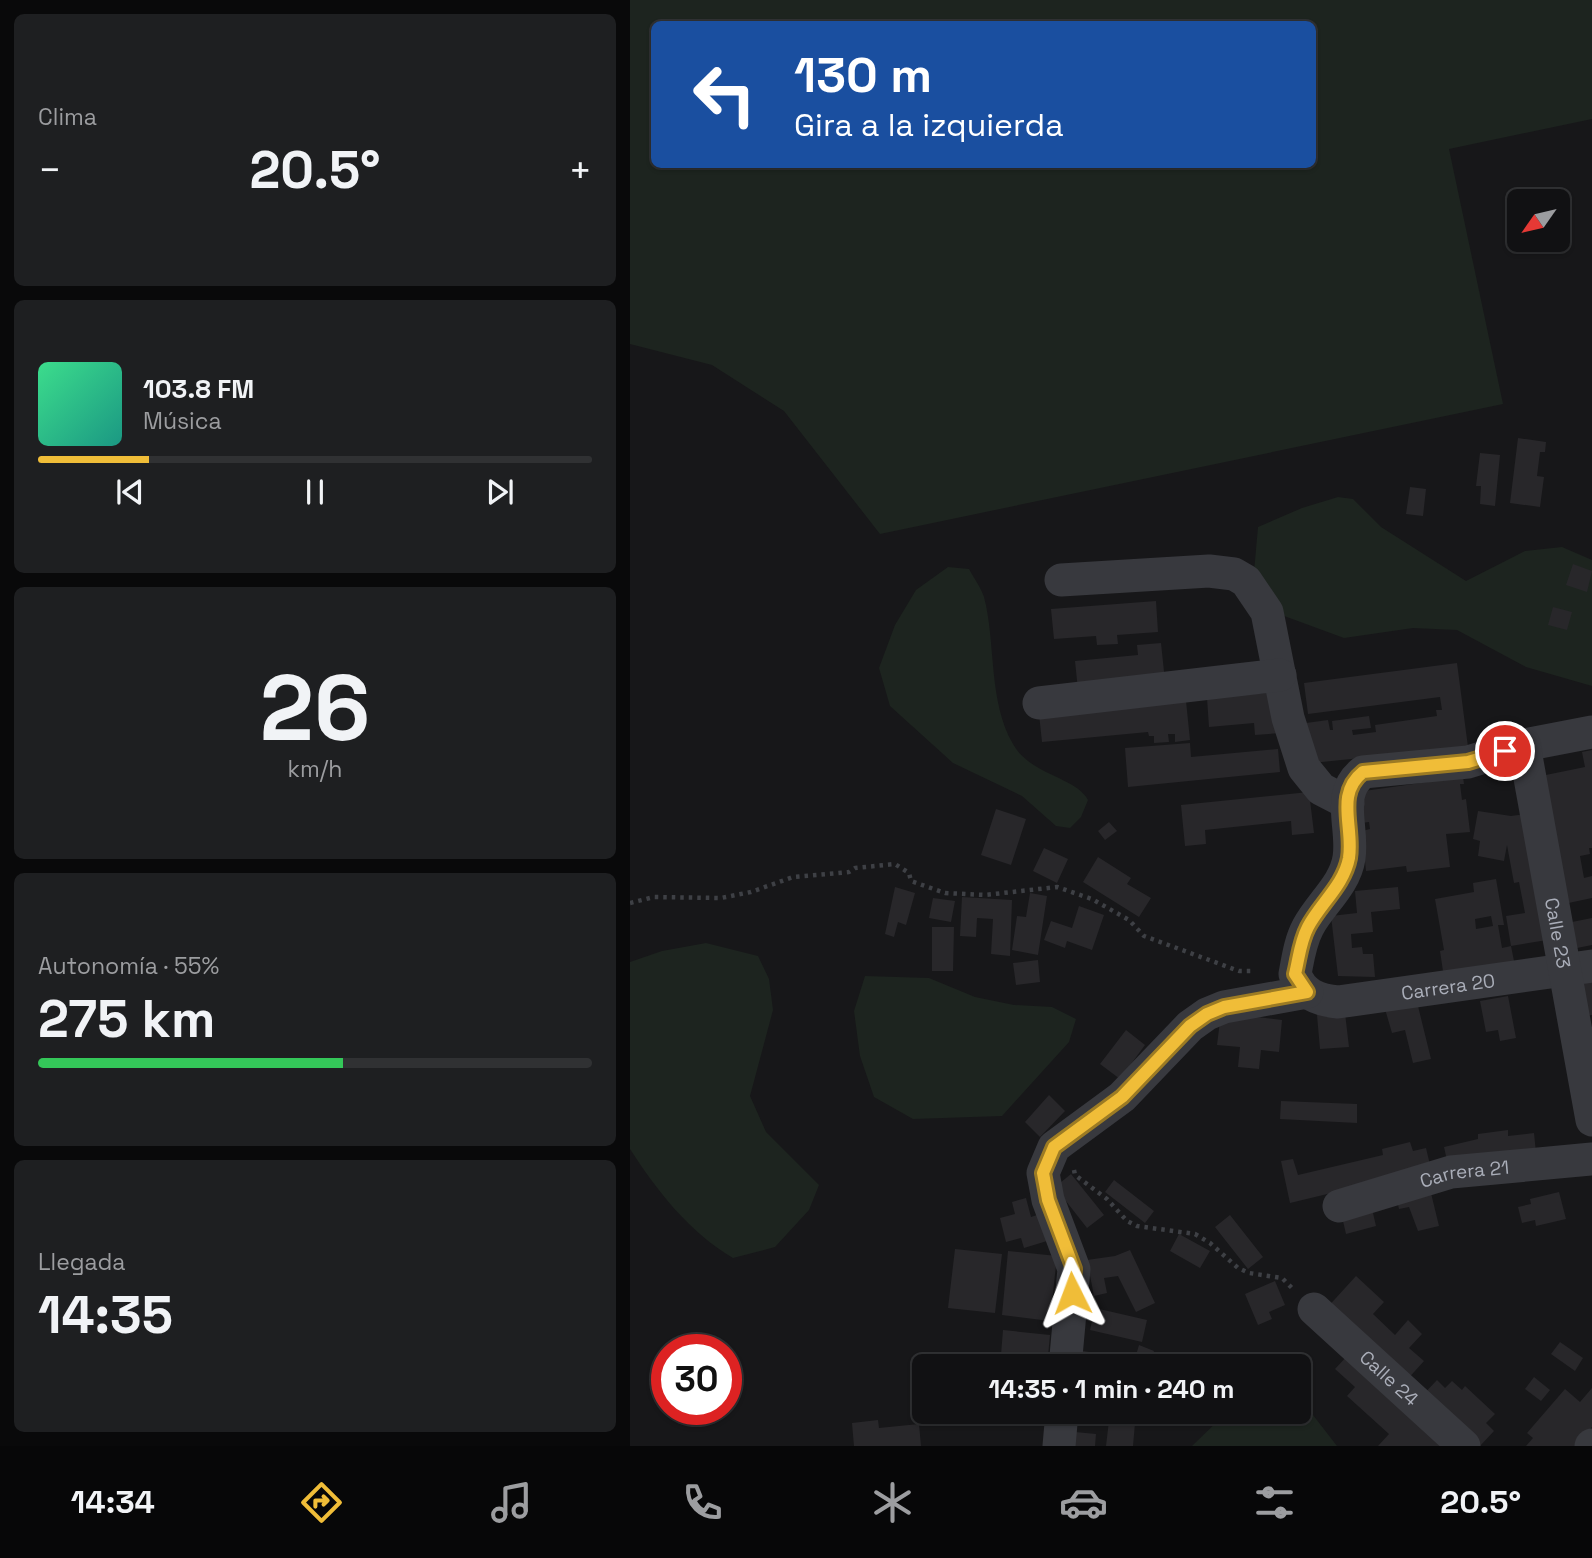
<!DOCTYPE html>
<html lang="es">
<meta charset="utf-8">
<style>
body{margin:0;font-family:"Space Grotesk",sans-serif;background:#1e1f21;color:#f1f3f6;height:100vh;display:flex;flex-direction:column;font-size:26px;white-space:nowrap}
*{box-sizing:border-box;margin:0}
p{font-size:23px;color:#9c9da0}
.icon{flex:none;width:38px;height:38px;fill:none;stroke:currentColor;stroke-width:2;stroke-linecap:round;stroke-linejoin:round}
.map{position:relative;flex:1;overflow:hidden}
.panel{display:flex;flex-direction:column;gap:14px;padding:14px;background:#09090a;width:630px}
.panel>*{flex:none}
.hud{position:absolute;left:21px;top:21px;width:665px;height:147px;border-radius:10px;box-shadow:0 2px 5px #0004,0 0 0 2px #303133;background:#1a4fa0;color:#fff;overflow:hidden}
.needle{width:46px;rotate:236deg}
.controls{position:absolute;left:877px;top:189px;display:grid;gap:14px}
.controls a{display:grid;place-items:center;width:63px;height:63px;border-radius:10px;background:#111113;box-shadow:0 2px 5px #0004,0 0 0 2px #303133;font-size:35px}
.speed{position:absolute;left:21px;top:1334px;display:flex;gap:14px;font-size:35px;font-weight:700;text-align:center}
.speed>*{display:grid;place-content:center;width:91px;height:91px;border-radius:50%;background:#111113;box-shadow:0 2px 5px #0004,0 0 0 2px #303133;line-height:1}
.speed .limit{border:10px solid #d22;background:#fff;color:#111}
.pin{position:absolute;display:grid;place-items:center;width:60px;height:60px;color:#fff;margin:-30px;border:4px solid #fff;border-radius:50%;box-shadow:0 2px 7px #0007}
.me{position:absolute;width:77px;margin:-38px;rotate:357deg;stroke-linejoin:round;filter:drop-shadow(0 0 5px #0008)}
.turn{display:flex;align-items:center;gap:24px;height:147px;padding:0 28px;font-size:32px}
.turn .icon{width:91px;height:91px;stroke-width:2.5}
.turn b{display:block;font-size:49px;line-height:60px}
.big{font-size:52px;font-weight:700;line-height:1.1}
.panel .card{flex:1;display:flex;flex-direction:column;justify-content:center;gap:10px;min-width:0;padding:0 24px;border-radius:10px;background:#1e1f21}
.panel .dial{align-items:center;gap:0}
.dial b{font-size:91px;line-height:1}
.song{display:flex;align-items:center;gap:21px}
.cover{width:84px;height:84px;border-radius:10px;background:linear-gradient(135deg,hsl(150 70% 55%),hsl(170 70% 35%))}
.played{height:7px;border-radius:4px;background:linear-gradient(90deg,#f0bd38 20%,#303133 20%)}
.keys{display:flex;justify-content:space-around;direction:ltr}
.heat{display:flex;justify-content:space-between;align-items:center;font-size:38px;direction:ltr}
.charge{height:10px;border-radius:5px;background:linear-gradient(90deg,#34c759 55%,#303133 0)}
.trip{position:absolute;left:282px;top:1354px;width:399px;height:70px;border-radius:10px;background:#111113;box-shadow:0 2px 5px #0004,0 0 0 2px #303133;font-weight:700;line-height:70px;text-align:center}
.tab-bar{display:flex;height:112px;justify-content:space-around;align-items:center;background:#070708;color:#9c9da0}
.tab-bar .icon{width:49px;height:49px}
.tab-bar .active{color:#f0bd38}
.tab-bar b{font-size:32px;color:#f1f3f6}
main{display:flex;flex:1;min-height:0}
.map>svg:first-child{display:block}
.green{fill:#1d241f;fill-rule:evenodd}
.building{fill:#28272a;fill-rule:evenodd}
.lines{fill:none;stroke-linecap:round;stroke-linejoin:round}
.path{stroke:#3e4045;stroke-width:4.5;stroke-dasharray:3.5 5;stroke-linecap:butt}
.minor{stroke:#38393e;stroke-width:33}
.route-casing{stroke:#9c7b24;stroke-width:18}
.route{stroke:#f0bd38;stroke-width:12}
.labels{text-anchor:middle;stroke-width:7;stroke-linejoin:round;paint-order:stroke}
.street-label{font-size:19px;fill:#aaaeb9;stroke:#121214}
</style>
<main>
<section class="panel">
<div class="card"><p>Clima</p>
<div class="heat"><a>−</a><b class="big">20.5°</b><a>+</a></div>
</div>
<div class="card">
<div class="song"><i class="cover"></i><div><b>103.8 FM</b><p>Música</p></div></div>
<div class="played"></div>
<div class="keys"><svg class="icon" aria-label="previous" viewBox="0 0 24 24"><path d="M18 5L8 12l10 7zM5 5v14"/></svg><svg class="icon" aria-label="pause" viewBox="0 0 24 24"><path d="M8 5v14M16 5v14"/></svg><svg class="icon" aria-label="next" viewBox="0 0 24 24"><path d="M6 5l10 7-10 7zM19 5v14"/></svg></div>
</div>
<div class="card dial"><b>26</b><p>km/h</p></div>
<div class="card"><p>Autonomía · 55%</p><b class="big">275 km</b><div class="charge"></div></div>
<div class="card"><p>Llegada</p><b class="big">14:35</b></div>
</section>
<div class="map">
<svg width="962" height="1446" viewBox="0 0 962 1446">
<rect width="100%" height="100%" fill="#171719"/>
<path class="green" d="M0,0h962v119l-143,30 54,255 -623,130 -96,-123 -72,-46 -82,-21zM682,24v140h-658v-140z
M708,497l15,2 28,28 85,54 59,-30 37,-4 30,13v126l-66,-19 -69,-37 -44,-2 -69,10 -68,-25 -22,-41 4,-45 44,-19z
M318,567l21,2c5,9 12,19 15,28 12,45 4,104 29,147 17,31 63,33 75,56l-7,17 -11,11 -14,-2 -34,-30 -69,-33 -63,-57 -11,-38 16,-43 21,-35z
M76,943l52,13 11,23 4,31 -23,86 16,36 53,53 -10,25 -34,37 -42,11c-43,-25 -76,-67 -103,-109v-187l32,-11z
M235,976l64,2 46,19 39,8 38,2 24,12 -7,23 -67,74 -89,3 -39,-22 -14,-41 -6,-45z
M669,1403l14,12 24,31h-145l35,-34h71z"/>
<path class="building" d="M888,438l28,4 -1,10h-5l-3,24 7,1 -4,30 -30,-4z
M850,453l20,2 -5,51 -15,-2 1,-18h-5z
M780,487l16,2 -3,27 -17,-2z
M943,564l19,7 -5,21 -21,-7z
M526,601l2,31 -41,3 1,9 -21,1 -1,-9 -42,3 -3,-30z
M923,607l19,5 -5,18 -19,-5z
M531,643l4,38 -87,9 -3,-29 63,-6 -1,-10z
M827,663l11,84 -156,16 -6,-40 22,-3 2,10h3l-1,-9 37,-5 2,12 -19,2 1,5 23,-3 -1,-7 62,-9 -1,-6h6l-2,-13 -132,17 -4,-31z
M647,692l4,41 -26,2 -1,-12 -45,4 -2,-29z
M556,701l4,39 -15,2v-8h-7l1,8 -15,1v-7h-5l-1,-4 -106,10 -3,-28z
M560,743l1,14 87,-8 2,23 -152,15 -3,-39z
M962,750v98h-3l1,6 -10,2 4,22 8,-2v22l-33,7 -23,-128 49,-10 -3,-15z
M833,777l1,7h-4l2,16 4,-1 4,33 -24,2 4,33 -43,5 -1,-6 -40,5 -4,-40 8,-2 -1,-7 -8,1 -4,-31z
M679,792l5,41 -22,2 -1,-14 -86,9 1,14 -21,2 -4,-41z
M366,809l30,10 -15,46 -30,-10z
M848,811l33,5 15,-2 21,126 -36,6 4,20 -71,12 -4,-27 4,-1 -9,-51 39,-7 -1,-9 23,-4 8,46h-6l4,23 9,-2 -5,-30 19,-3 -6,-31 -5,1 -7,-38 -3,16 -26,-5 2,-15 -7,-2zM861,916l2,10 -17,3 -1,-10z
M479,822l8,9 -12,9 -7,-9z
M414,848l24,11 -11,24 -24,-12z
M468,857l33,21 -4,6 24,14 -12,19 -56,-35z
M265,887l20,6 -9,32 -8,-3 -4,15 -9,-3z
M768,887l2,22 -29,3 2,20 -22,2 1,14 10,-1 1,7h10l2,23 -37,-1 -7,-60 26,-3 -2,-22z
M400,893l17,3 -9,59 -26,-5 5,-34 9,1z
M332,897l50,3 -2,56 -19,-2 2,-35 -16,-1 -1,19 -16,-1z
M303,898l22,3 -4,21 -22,-4z
M449,906l25,9 -12,35 -25,-9 -2,7 -21,-8 7,-19 21,7z
M962,918v27l-25,5 -5,-26z
M302,927h22l-1,44h-21z
M408,960l2,22 -24,3 -3,-22z
M962,970v45l-10,1 -7,-43z
M878,996l8,42 -16,3 -2,-11 -12,2 -6,-31z
M787,1002l14,57 -18,4 -8,-33 -13,3 -7,-24z
M591,1013l61,7 -3,32 -18,-2 -2,19 -21,-2 2,-20 -23,-2z
M715,1013l4,34 -29,2 -3,-34z
M496,1030l19,15 -25,34 -20,-15z
M419,1095l16,16 -25,26 -15,-15z
M651,1101l76,3v19l-77,-4z
M878,1130v6l26,-3 2,20 -88,12 -4,-18 34,-8v-5z
M780,1142l3,9 13,-3 5,21 -141,34 -9,-42 12,-2 5,16 85,-20 -1,-6z
M441,1174l33,41 -17,13 -32,-41z
M484,1180l40,31 -9,12 -40,-31z
M800,1189l9,37 -21,5 -9,-24 -10,2 -3,-13z
M929,1192l7,27 -30,7 -1,-6 -13,3 -4,-16 13,-3 -1,-5z
M396,1198l5,19 9,-3 7,27 -23,7 -3,-10 -15,4 -6,-24 15,-4 -3,-12z
M740,1200l6,26 -30,8 -6,-26z
M600,1215l33,42 -15,12 -33,-42z
M549,1234l31,17 -10,17 -30,-17z
M325,1249l47,5 -7,59 -47,-5z
M500,1250l25,53 -19,9 -18,-36 -14,2 3,15 -13,3 -7,-36 28,-4z
M378,1251l49,5 -7,65 -48,-6z
M726,1276l28,26 -11,12 22,21 13,-15 14,14 -13,14 15,13 -19,21 -80,-72z
M645,1281l10,24 -16,7 3,7 -14,6 -13,-31z
M465,1308l52,12 -5,22 -52,-12z
M373,1330l47,5 -3,32h-47z
M930,1342l23,16 -8,13 -24,-17z
M509,1345l15,6 -5,16 -15,-5z
M453,1351l24,4 -1,12h-26z
M718,1355l100,91h-70l11,-12 -42,-38 8,-9 -20,-18z
M904,1377l16,13 -9,11 -16,-12z
M807,1380l8,8 7,-7 10,9 3,-4 30,28 -9,9 8,8 -14,15h-7l-53,-48z
M962,1388v39l-17,19h-49l7,-8 -6,-5 38,-44 15,13z
M480,1412h26l-3,34h-27z
M248,1420l1,8 40,-4 2,22h-67l-2,-23z
M445,1432l21,2 -1,12h-21z"/>
<g class="lines">
<path class="path" d="M0,903l24,-6 67,1 30,-6 42,-15 56,-5 6,-4 40,-4 14,9 2,8 34,12 40,2 72,-8 35,12 37,21 15,16 95,35h15
M444,1170l1,5 32,24 20,22 10,5 58,8 15,9 28,25 11,5 33,5 13,13"/>
<g class="minor">
<path d="M431,580l148,-9 25,3 12,7 21,31 21,106 16,50 17,21 27,14"/>
<path d="M409,703l241,-28"/>
<path id="s1" d="M962,732l-68,13 -56,17 -105,10c-28,22 -9,55 -14,86 -4,27 -29,46 -41,69 -8,15 -10,31 -13,47 7,20 23,26 43,28l254,-36"/>
<path id="s2" d="M894,745l68,375"/>
<path id="s3" d="M709,1206l112,-34 141,-13"/>
<path id="s4" d="M684,1309l150,137"/>
<path d="M435,1367l9,-98 -26,-69 -5,-27 11,-26 68,-50 68,-71 17,-12 17,-7 83,-15"/>
<path d="M429,1446l3,-34"/>
<path d="M961,1446l1,-1"/>
</g>
</g>
<g class="lines">
<g class="route-casing">
<path id="route" d="M442,1293l2,-24 -26,-69 -5,-27 11,-26 68,-50 68,-71 17,-12 17,-7 83,-15 -12,-18c4,-16 5,-32 13,-47 12,-23 36,-42 41,-69 5,-31 -14,-64 14,-86l105,-10 37,-11"/>
</g>
<use href="#route" class="route"/>
</g>
<g class="labels">
<g class="street-label">
<text dy="7" stroke="none"><textPath href="#s2" startOffset="191">Calle 23</textPath></text>
<text dy="7" stroke="none"><textPath href="#s1" startOffset="620">Carrera 20</textPath></text>
<text dy="7" stroke="none"><textPath href="#s3" startOffset="130">Carrera 21</textPath></text>
<text dy="7" stroke="none"><textPath href="#s4" startOffset="102">Calle 24</textPath></text>
</g>
</g>
</svg>
<div class="controls">
<a><svg class="needle" viewBox="-14 -14 28 28"><path d="M0-13l5 13h-10z" fill="#e53935"/><path d="M0 13l5-13h-10z" fill="#9c9da0"/></svg></a>
</div>
<div class="speed"><div class="limit">30</div></div>
<div class="pin" style="left:875px;top:751px;background:#d93025"><svg class="icon" aria-label="arrive" viewBox="0 0 24 24"><path d="M6 21V4h12l-3 4 3 4H6"/></svg></div>
<svg class="me" style="left:442px;top:1293px" viewBox="-20 -20 40 40"><path d="M0-17L14 15 0 8-14 15z" fill="#f0bd38" stroke="#fff" stroke-width="4"/></svg>
<div class="trip">14:35 · 1 min · 240 m</div>
<div class="hud">
<div class="turn"><svg class="icon" aria-label="left" viewBox="0 0 24 24"><path d="M17 20v-9H6M10 6l-5 5 5 5"/></svg><div><b>130 m</b>Gira a la izquierda</div></div>
</div>
</div>
</main>
<nav class="tab-bar">
<b>14:34</b>
<svg class="icon active" aria-label="directions" viewBox="0 0 24 24"><path d="M12 3l9 9-9 9-9-9zM9 14v-3h6M13 9l2 2-2 2"/></svg>
<svg class="icon" aria-label="music" viewBox="0 0 24 24"><path d="M9 18V5l10-2v13"/><circle cx="6" cy="18" r="3"/><circle cx="16" cy="16" r="3"/></svg>
<svg class="icon" aria-label="phone" viewBox="0 0 24 24"><path d="M5 4h4l2 5-3 2q2 4 5 5l2-3 5 2v4C11 20 4 13 5 4z"/></svg>
<svg class="icon" aria-label="climate" viewBox="0 0 24 24"><path d="M12 3v18M4 7l16 10M4 17L20 7"/></svg>
<svg class="icon" aria-label="car" viewBox="0 0 24 24"><path d="M5 17H2v-5l4-1 3-4h7l3 4 3 1v5h-3M9 17h6M6 11h13"/><circle cx="7" cy="17" r="2"/><circle cx="17" cy="17" r="2"/></svg>
<svg class="icon" aria-label="filters" viewBox="0 0 24 24"><path d="M4 7h16M4 17h16"/><circle cx="9" cy="7" r="2"/><circle cx="15" cy="17" r="2"/></svg>
<b>20.5°</b>
</nav>
